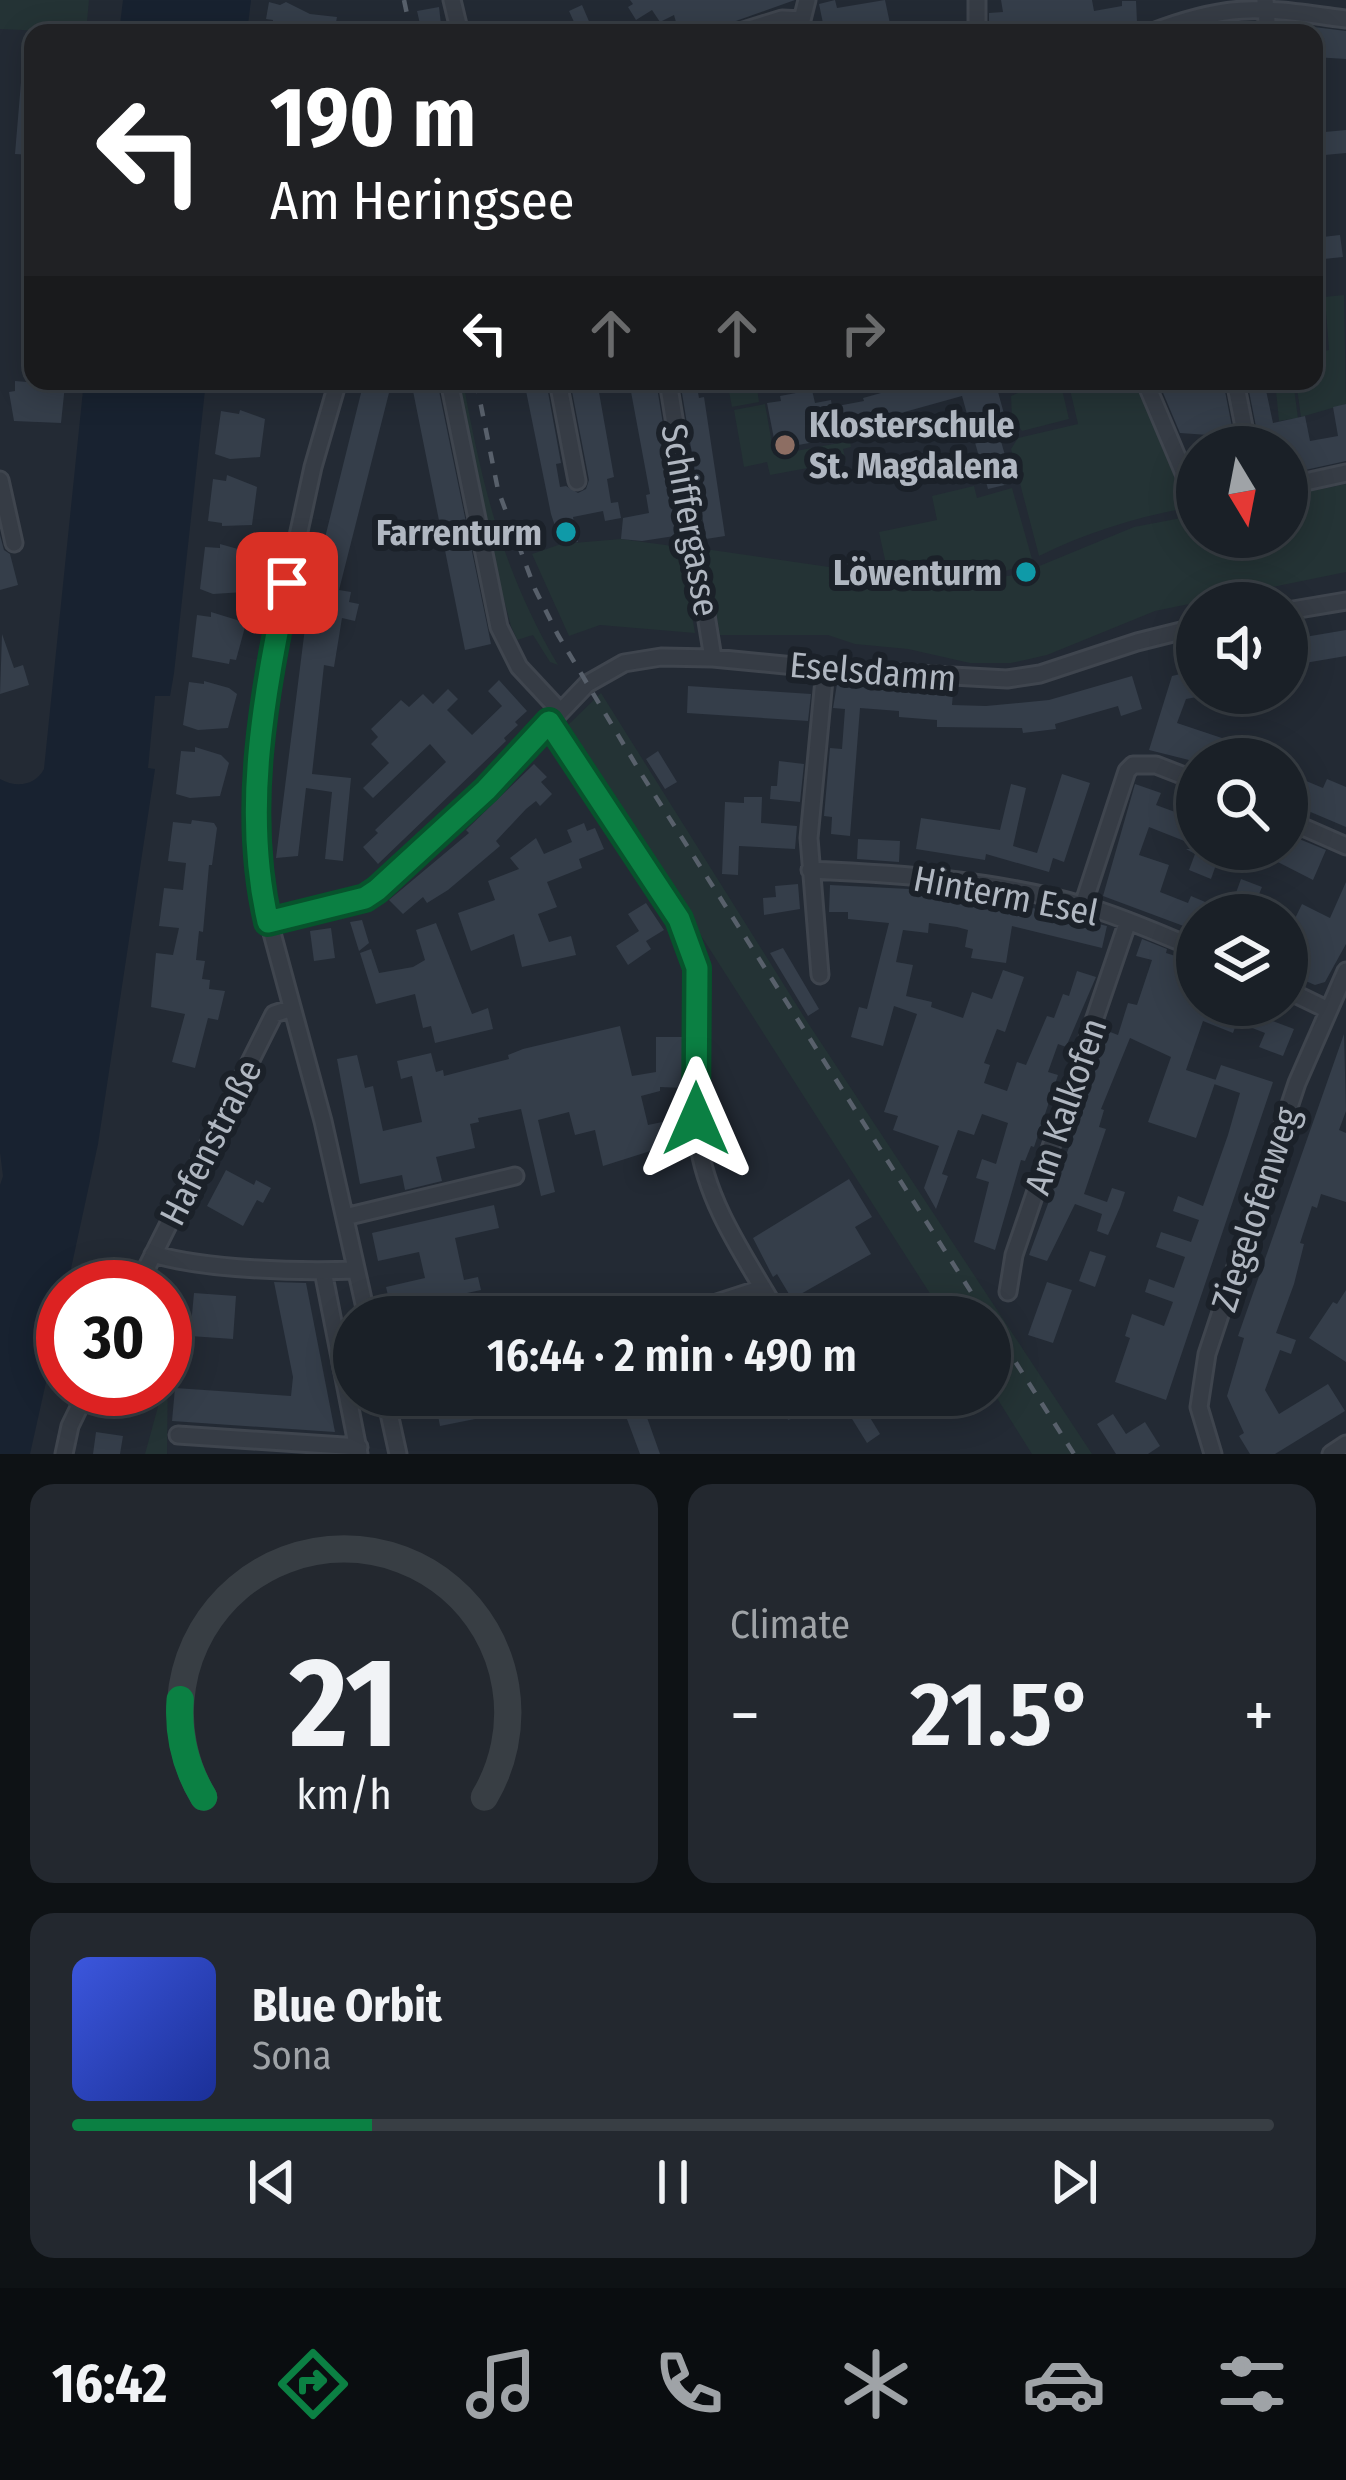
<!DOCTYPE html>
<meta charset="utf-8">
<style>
body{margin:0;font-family:"Fira Sans Condensed",sans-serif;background:#23282f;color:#f1f3f6;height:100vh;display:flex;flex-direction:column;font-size:45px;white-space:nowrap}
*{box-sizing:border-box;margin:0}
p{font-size:39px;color:#9fa3a7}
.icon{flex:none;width:66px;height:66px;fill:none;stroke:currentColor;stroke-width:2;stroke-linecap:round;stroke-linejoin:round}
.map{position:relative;height:1454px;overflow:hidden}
.drawer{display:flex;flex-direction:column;gap:30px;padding:30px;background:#0e1215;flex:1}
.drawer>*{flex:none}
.top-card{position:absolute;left:24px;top:24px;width:1299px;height:366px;border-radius:24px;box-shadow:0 6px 30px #0003,0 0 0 3px #383e44;background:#202124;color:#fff;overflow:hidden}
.needle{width:78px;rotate:170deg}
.controls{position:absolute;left:1176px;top:426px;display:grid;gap:24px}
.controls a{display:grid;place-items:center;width:132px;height:132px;border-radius:50%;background:#1a2027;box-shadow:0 6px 30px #0003,0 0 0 3px #383e44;font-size:60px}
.speed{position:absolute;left:36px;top:1260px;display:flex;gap:24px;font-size:60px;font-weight:700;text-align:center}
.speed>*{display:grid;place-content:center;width:156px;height:156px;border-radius:50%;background:#1a2027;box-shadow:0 6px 30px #0003,0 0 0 3px #383e44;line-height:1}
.speed .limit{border:18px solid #d22;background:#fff;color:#111}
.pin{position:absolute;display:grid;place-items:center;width:102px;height:102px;color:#fff;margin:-51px;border-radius:24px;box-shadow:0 6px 18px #0006}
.me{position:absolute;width:132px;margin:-66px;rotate:0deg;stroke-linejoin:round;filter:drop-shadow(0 0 9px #0008)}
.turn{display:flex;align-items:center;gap:42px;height:252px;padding:0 48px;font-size:54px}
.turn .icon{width:156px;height:156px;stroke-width:2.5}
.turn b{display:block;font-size:84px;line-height:102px}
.lanes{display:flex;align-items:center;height:114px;padding:0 48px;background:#0003;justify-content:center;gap:60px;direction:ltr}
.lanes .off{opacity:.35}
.big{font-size:90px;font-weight:600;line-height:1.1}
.drawer .widget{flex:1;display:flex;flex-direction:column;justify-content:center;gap:18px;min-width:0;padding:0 42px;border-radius:24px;background:#23282f}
.drawer .dial{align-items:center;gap:0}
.dial svg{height:312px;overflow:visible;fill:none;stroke:#383e44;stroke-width:7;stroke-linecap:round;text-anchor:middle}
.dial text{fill:#f1f3f6;stroke:none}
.song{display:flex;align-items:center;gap:36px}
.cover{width:144px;height:144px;border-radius:18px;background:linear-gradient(135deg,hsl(230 70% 55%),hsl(230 70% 35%))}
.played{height:12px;border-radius:6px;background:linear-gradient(90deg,#0b8043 25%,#383e44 25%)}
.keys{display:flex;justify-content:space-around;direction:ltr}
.heat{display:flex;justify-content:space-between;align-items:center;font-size:66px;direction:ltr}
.drawer .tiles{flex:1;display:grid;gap:30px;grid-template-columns:1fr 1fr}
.widget:last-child{grid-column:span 2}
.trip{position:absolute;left:333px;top:1296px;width:678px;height:120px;border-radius:60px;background:#1a2027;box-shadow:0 6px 30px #0003,0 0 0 3px #383e44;font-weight:600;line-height:120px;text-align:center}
.tab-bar{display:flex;height:192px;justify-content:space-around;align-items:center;background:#0a0d10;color:#9fa3a7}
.tab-bar .icon{width:84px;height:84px}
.tab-bar .current{color:#0b8043}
.tab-bar b{font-size:54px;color:#f1f3f6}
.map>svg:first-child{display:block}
.green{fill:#243335}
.water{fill:#182230}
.building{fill:#353e4a}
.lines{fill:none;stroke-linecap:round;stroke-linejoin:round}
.minor-casing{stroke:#3f454e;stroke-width:21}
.minor{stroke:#363c45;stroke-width:15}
.rail{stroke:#58606b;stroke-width:4.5;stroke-dasharray:12 12;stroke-linecap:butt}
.route-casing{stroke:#07532c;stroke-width:30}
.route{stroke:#0b8043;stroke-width:21}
.education-dot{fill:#8d6e63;stroke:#1b2129;stroke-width:4.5}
.culture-dot{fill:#0f9aa8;stroke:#1b2129;stroke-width:4.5}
.labels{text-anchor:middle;stroke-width:12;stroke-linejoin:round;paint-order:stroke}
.poi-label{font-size:36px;font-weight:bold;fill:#b0b7c1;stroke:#1b2129;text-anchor:end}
.street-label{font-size:36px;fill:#b0b7c1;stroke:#1b2129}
</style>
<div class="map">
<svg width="1346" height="1454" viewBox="0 0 1346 1454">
<rect width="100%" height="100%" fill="#232a34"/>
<path class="green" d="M0,0h89l-3,33 -86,-4z
M1344,295l2,109 -45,13 -5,-36h18v-28l15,-3 -3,-39h-12v-13z
M455,381h8c19,105 40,191 95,284l-8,-3 -17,-27 -16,5 -6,-14 -29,-109z
M727,381h29l3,21 -27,5z
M1045,381h15l9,38 -47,12 -10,-14 -1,-21z
M1068,381h66l36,69 11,59c-51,10 -95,24 -142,47l-28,-107 7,-11 60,-14z
M1275,381h18l5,37 -19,3z
M765,404l9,51 76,-14 1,6 -8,2 3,12 -76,14 -3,-13 -23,5 -10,-57z
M1346,484v88l-191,39 -108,44 -36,8h-41l-62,-14 -53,-5 -27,-9h-108l-15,-86 248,36 66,-11 2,5 12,-4 -1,-6 102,-42 63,-12v22h90v-41z
M974,486l3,12 35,-10 20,71c-47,28 -95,20 -145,10l-8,-37 58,-12 -5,-24z
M621,539l59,8 15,86 -95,-8 -31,11 -37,-82 29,-10z
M601,693l205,327 286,434h-60l-42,-67v-70h-45l-378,-591z
M168,1370l-1,84h-22z"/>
<path class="water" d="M123,0h128l-4,33h-128z
M84,381h122l-32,292 -4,23h-15l-7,72 7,1 -57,375 -31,143h-4v19l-33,148h-30v-269l3,-9 -3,-24v-373c16,9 35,7 44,-10z"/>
<path class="building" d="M630,0h165l-62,22 -8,9 -14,2h-32l-5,-18 -14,7 -8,-12 -16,10 -8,-13 5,-3z
M835,0l2,8 48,-8 7,33h-67l-6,-29z
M1001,0h91l2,11 28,-5v-5h14l1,21h-14l1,11h-135v-20l14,-1z
M269,2l11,3 6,-3 24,12 27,3 -3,16h-63l2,-13 -7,-1z
M582,5l12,28h-15l-10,-22z
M439,7l3,26h-20l-5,-22z
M1255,22l1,11h-69l41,-9z
M1314,27l32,4v28l-32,-2z
M24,46l9,1v108l-18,-1z
M1346,130v23l-32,3v-23z
M1340,235l3,22 -29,3v-22z
M15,381l50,4 -4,38 -47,-2 -5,-29 6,-1z
M364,381h28l-53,209 12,2 -2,10 10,2 -4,17 -13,-3 -8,49 -10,-2 -12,109 39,4 -8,83 -18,-2 7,-67 -26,-4 -8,68 -22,2 29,-230 12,2 6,-34 -12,-2z
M411,381h26l54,263 -26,6z
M524,381h22l15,82 -5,1 4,23 6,-1 12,7 8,-4 3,-9 -19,-99h27l17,96 -7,2 4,24 7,-1 3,16 -16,3 -2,-10 -30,6 5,25 -17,2 -10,-30z
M629,381h27l25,154 -39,6 -21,-2 2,-21 26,-5 -3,-18 4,-1z
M680,381h16l3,17 5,-1 21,139 -19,3z
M924,381h71l11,40 -10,3 17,59 -25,6 -26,-93 -126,35 1,7 -61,11 -9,-46 14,-2 -1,-5 32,-6 3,13 16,-3 1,7 32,-6 -1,-3z
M1158,381h65l13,66h-25l-3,-12 -28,-2z
M1247,381h17l9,42 32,-7 5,25 28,-5 -5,-29 13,-3v57l-59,13v-27h-27z
M240,410l25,9 -5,38 -30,2 -15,-5 6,-43 18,3z
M227,475l30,12 -5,38 -30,1v-3l-14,-2 5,-42 13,2z
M0,535l4,15 6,4 8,31 -18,5z
M220,544l25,7 8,8 -9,33 -31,2 -13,-5 5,-42 15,1z
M211,612l26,8 8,7 -9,33 -6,-1 -1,5 -37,-7 5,-42 14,2z
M1346,630v26l-59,10v-26z
M2,634l12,34 9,-3 6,20 -29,9z
M1197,670v27l-11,2 -9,24 108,36 -88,3 -48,-12 23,-74z
M1132,676l10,33 -21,7 -3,-10 -63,18 1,5 -33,4 -1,-5 -85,-1v-7l-38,-3v-6l-39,-3 -10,128 -19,-2 1,-17 -8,-1 6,-68 12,1 3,-40 -12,-1 4,-24 116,9 -1,12 34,1 63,-6z
M499,680l28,31 -12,11 3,3 -14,13 2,3 -128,123 -15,-17 15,-14 -3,-3 71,-68 -16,-18 -57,54 -10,-10 26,-25 -18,-19 7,-7 -7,-8 30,-29 8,7 14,-13 10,10 15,-15 10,10 -11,11 25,25 30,-29 -14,-15z
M204,681l25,7 8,6 -9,34 -30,2 -15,-5 6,-43 15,2z
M688,686l123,8 -3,27 -121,-8z
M1221,693h32l-7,22 -29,-9z
M195,747l26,8 8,8 -9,33 -30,2 -14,-4 5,-43 14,1z
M658,751l19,31 -12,7 -19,-30z
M779,761l25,3 -4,38 -30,-3 1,-13h6z
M534,764l13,13 -6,5 11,12 -12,12 -4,-5 -10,8 -30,32 4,5 -52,44 -21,13 -4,-6 -20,17 -14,-14 80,-67 -3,-3z
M1287,773l36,15 4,-9 19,8v40l-59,-25z
M1062,774l28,9 -26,79 -11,-4 -4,14 -63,-18 -1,6 -69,-11 5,-31 79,12 11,-46 15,4 -13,58 24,7z
M1135,784l26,9 -5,12 41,15v26l-48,-19 -10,28 30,10 -9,27 28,11 3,-7 38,16 12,-33 21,8 -7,17 26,11h-84v16l-94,-35z
M744,797h18l-1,26 36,3 -2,23 -56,-3 -1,29 -16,-1 3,-72 19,1z
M192,820l22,3 3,5 -5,37h-3l-6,67 -4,-1 -3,29 9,1 -3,18 8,1 -1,9 16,2 -7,29 -10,-2 -13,50 -23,-6 13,-48 -34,-7 5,-54 17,2 6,-27 -20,-2 5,-38 19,2 3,-27 -18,-2 5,-39 18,2z
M584,823l3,8 8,-3 9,21 -25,10 3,9 -35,14 10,25 -19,7 11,28 22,-6 5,19 -54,12 -8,-33 -43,17 -13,-38 37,-13 -7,-19 31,-12 -9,-11 26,-20 8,16 28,-12 -5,-12z
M1287,834l39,16 -13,30 -57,-29 -9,22 -30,-11 -6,17 -22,-9 6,-16 -9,-5h101z
M858,839l42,2 -1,21 -42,-3z
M1346,882v62l-21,38 -10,3 -28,-12v-38l15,-31 28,14z
M798,884l2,25 -36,6 -1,-17 13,-1 -1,-11z
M830,885l99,5 62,8 116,28 -5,22 -90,-22 -6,37 -35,-5 2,-9 -8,-2 3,-17 -11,-3 -28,-4 -1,10 -25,-3 -7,32 17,3 -7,31 26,6 -1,5 32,11 9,-26 20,7 11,-29 21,7 -19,55 -8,-3 -13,34 6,2 -6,18 23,8 10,-29 9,3 21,-49 7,2 9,-24 6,2 8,-25 19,6 -30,70 -8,-3 -10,28 10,3 -24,72 -3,-1 -6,15 -4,-1 -26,90 -21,-8 15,-60 -13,-4 6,-19 14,5 12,-41 -26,-9 -8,21 -16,-5 -16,44 6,2 -12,33 -12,-21 15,-42 -46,-16 5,-14 -14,-4 33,-98 -23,-8 -11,40 -32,-9 8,-30 8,2 22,-86 -41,-4v-7h-19z
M646,903l18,27 -18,11 5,8 -23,16 -12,-19 23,-15 -11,-17z
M362,920l7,23 -10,8 -9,-29z
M436,923l36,91 16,-6 5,21 -58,14 -4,-17 -8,2 -8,-34 -39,10 -16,-51 11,-4 8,24 34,-6 12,-7 -9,-30z
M331,928l4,30 -21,3 -4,-30z
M1142,939l25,10 -1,4 31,10v20l-7,22h85l-5,15 24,9 -11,27 -24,-9 6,-14 -28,-11 -4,11 -30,-12 -17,49 30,10 -20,58 -48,-16 23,-65 -41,-19 -29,71 3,1 -5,17 7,2 -22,65 23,8 5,-14 13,4 -5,15 -12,28 -11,-4 5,-17 -27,-10 -28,57 -18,-6 56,-151 -4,-1 24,-73 13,5 10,-32 9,2 15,-45 -16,-4z
M783,948l36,61 -11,7 -38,-63z
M620,1026l12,50 24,-4v-35h30l-2,51 -24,-1v4l-19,5 7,29 29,-6 5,22 -79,25 -8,-36 -20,5 -6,-23 -31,8 17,72 -14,4 -20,-87 -43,9 1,4 -9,2 5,24 -39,9 6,24 -37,9 -3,-15 -42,9 -23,-125 20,-4 8,33 8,-2 10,45 39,-9 -10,-46 -11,3 -4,-18 34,-8 5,19 7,-2 1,6 65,-17 -1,-4 15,-6z
M1344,1034l2,77 -7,19 7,3v69l-25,-8 -4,14 -5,-2 -12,37 4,1 -10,40 -18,49 20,7 -5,14 -11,-4 -15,40 14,24 49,-30 17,27 -70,43h-25l-11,-18 5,-3 -17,-37 17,-58 -6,-2z
M1221,1065l52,17 -107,318 -51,-18 15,-44 -5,-2 7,-22 32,12 9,-24 -28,-10 4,-13 25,9 11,-31 -29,-10 5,-15 30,10 8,-22 -26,-9 5,-15 25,10 25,-71 12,-42 -26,-9z
M226,1170l28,15 2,-5 15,8 -8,15 -6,-3 -14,26 -36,-20z
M849,1179l23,38 -17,10 16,27 -79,45 -15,-25 -4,3 -20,-39z
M494,1205l5,23 -44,10 9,42 14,-3 3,13 -14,3 4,18 -25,6h-12l-1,-4 -40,4 -7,-30 39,-9 -6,-26 -41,9 -6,-28z
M1090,1251l16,5 -11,31 -16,-6z
M274,1282l32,1 29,149 -163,-11 3,-33 116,8 2,-19z
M1047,1282l25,8 -19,53 -25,-8z
M1346,1290v72l-37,-24 24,-36 4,2z
M194,1293l42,3 -3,43 -43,-3z
M844,1297l13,20h-23l-6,-9z
M108,1389l29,2 -7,23 -27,-7z
M434,1395h130v6l-124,25z
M618,1395h21l21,59h-20z
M794,1395h23l7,12 -36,13 -7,-20z
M863,1406l17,28 -13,9 -18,-29z
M1113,1414l13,20 19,-12 15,24 -12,8h-32l-19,-30z
M96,1432l27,4 -3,18h-27z"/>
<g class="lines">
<g class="minor-casing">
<path id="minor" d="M452,0l8,33
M1265,0l3,33
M802,20l5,-20
M737,33l45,-14 20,1
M977,33v-33
M1150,33c83,-32 111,-25 196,-14
M338,381l-25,86 -40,184 -10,65 -8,119 14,87 54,199 44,196
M449,381l50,246 20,40 41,44
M558,381l19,100
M668,381l45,277
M1145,381l52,123
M1235,381l13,66
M0,480l14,63
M1287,486l59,-13
M1287,611l59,-10
M549,722l130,197c36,67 9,148 19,221 9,66 50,121 82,177
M1287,820l59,26
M810,870c91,4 186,10 275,36 38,11 75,28 112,43
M1083,905l44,-134 6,-6h23l41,16
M269,922l96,-24 12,-8 109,-100 101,-106 37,-21 37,-6 52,1 112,11 182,10 33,-5 97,-32 60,-15
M820,975l-11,-137 16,-169
M1287,990l39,19
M345,1217l170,-41
M153,1254c54,16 146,18 203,16
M323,1271l36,183
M137,1287l137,-273 18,-6
M1008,1292l6,-37 114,-334
M674,1317l89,-29
M385,1395l13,59
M669,1406h32l36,-11
M178,1435l181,12
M64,1454l6,-28 18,-37
M1213,1454l-14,-47 8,-53 90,-271 49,-112
M1331,1454l15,-10"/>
</g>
<use href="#minor" class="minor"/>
<path class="rail" d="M404,0l7,33
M476,381l22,109 37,99 23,46 84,140 345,542
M990,1322l84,132"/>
</g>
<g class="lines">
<g class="route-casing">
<path id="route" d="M287,583c-23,112 -45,227 -19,339l97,-24 12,-8 109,-100 63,-68 130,197 18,49 -1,151"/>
</g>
<use href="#route" class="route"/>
</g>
<circle class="education-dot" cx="785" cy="445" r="12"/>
<g class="culture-dot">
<circle cx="566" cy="532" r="12"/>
<circle cx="1026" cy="572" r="12"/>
</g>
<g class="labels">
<g class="poi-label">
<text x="809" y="437" text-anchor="start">Klosterschule<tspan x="809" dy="41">St. Magdalena</tspan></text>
<text x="542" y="545">Farrenturm</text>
<text x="1002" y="585">Löwenturm</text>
</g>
<g class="street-label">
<text transform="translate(691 520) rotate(80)" y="13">Schiffergasse</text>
<text transform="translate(873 671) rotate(5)" y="13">Eselsdamm</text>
<text transform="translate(1006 895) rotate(11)" y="13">Hinterm Esel</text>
<text transform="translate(1065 1106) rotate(-71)" y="13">Am Kalkofen</text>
<text transform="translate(210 1142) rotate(-63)" y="13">Hafenstraße</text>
<text transform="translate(1255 1209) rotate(-72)" y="13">Ziegelofenweg</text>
</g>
</g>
</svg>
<div class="controls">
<a><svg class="needle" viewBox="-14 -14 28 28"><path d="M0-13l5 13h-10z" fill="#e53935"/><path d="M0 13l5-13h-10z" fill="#9fa3a7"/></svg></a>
<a><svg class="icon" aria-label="sound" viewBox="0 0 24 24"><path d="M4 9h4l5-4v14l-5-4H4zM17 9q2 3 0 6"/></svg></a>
<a><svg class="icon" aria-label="search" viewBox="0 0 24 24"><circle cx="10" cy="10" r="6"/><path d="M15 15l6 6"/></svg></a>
<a><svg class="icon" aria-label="layers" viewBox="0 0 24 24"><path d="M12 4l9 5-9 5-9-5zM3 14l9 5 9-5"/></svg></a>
</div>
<div class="speed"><div class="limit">30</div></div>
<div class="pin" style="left:287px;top:583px;background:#d93025"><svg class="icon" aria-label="arrive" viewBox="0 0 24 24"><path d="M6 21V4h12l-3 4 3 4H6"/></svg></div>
<svg class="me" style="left:696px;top:1119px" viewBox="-20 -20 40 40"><path d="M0-17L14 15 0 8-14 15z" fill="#0b8043" stroke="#fff" stroke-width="4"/></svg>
<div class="trip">16:44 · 2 min · 490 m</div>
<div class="top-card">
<div class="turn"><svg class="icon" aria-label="left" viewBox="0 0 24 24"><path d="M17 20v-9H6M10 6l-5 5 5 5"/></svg><div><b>190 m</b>Am Heringsee</div></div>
<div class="lanes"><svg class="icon" aria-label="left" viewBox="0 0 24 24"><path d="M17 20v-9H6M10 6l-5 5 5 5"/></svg><svg class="icon off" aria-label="ahead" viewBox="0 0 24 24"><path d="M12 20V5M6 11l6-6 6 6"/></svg><svg class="icon off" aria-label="ahead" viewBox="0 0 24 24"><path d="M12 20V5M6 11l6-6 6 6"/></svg><svg class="icon off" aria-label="right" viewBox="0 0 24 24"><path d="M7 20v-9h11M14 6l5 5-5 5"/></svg></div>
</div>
</div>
<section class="drawer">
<div class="tiles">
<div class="widget dial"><svg viewBox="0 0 100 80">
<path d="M14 69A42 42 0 1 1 86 69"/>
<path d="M14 69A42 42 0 0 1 8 44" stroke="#0b8043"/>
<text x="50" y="56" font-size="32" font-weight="700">21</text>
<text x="50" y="72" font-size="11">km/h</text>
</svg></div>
<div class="widget"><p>Climate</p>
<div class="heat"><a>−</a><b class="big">21.5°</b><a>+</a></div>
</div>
<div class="widget">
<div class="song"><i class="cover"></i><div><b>Blue Orbit</b><p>Sona</p></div></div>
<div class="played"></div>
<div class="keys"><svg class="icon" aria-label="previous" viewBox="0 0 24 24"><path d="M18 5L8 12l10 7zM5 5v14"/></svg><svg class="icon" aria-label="pause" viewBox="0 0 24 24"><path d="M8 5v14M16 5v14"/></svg><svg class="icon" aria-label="next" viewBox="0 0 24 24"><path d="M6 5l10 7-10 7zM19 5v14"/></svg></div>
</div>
</div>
</section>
<nav class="tab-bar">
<b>16:42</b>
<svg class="icon current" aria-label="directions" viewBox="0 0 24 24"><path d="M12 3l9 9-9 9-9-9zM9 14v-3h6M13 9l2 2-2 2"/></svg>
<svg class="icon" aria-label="music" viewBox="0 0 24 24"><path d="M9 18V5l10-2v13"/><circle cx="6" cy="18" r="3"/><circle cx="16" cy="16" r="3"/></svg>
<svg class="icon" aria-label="phone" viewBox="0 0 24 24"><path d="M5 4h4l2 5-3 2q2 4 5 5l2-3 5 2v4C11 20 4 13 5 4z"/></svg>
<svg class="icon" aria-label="climate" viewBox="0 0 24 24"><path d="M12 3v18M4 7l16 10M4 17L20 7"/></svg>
<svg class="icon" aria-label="car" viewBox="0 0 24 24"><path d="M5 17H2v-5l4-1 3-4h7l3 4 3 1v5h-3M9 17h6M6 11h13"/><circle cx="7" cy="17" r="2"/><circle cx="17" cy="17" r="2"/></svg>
<svg class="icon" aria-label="filters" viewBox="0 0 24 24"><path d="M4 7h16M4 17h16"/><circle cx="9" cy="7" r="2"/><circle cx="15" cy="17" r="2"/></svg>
</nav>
